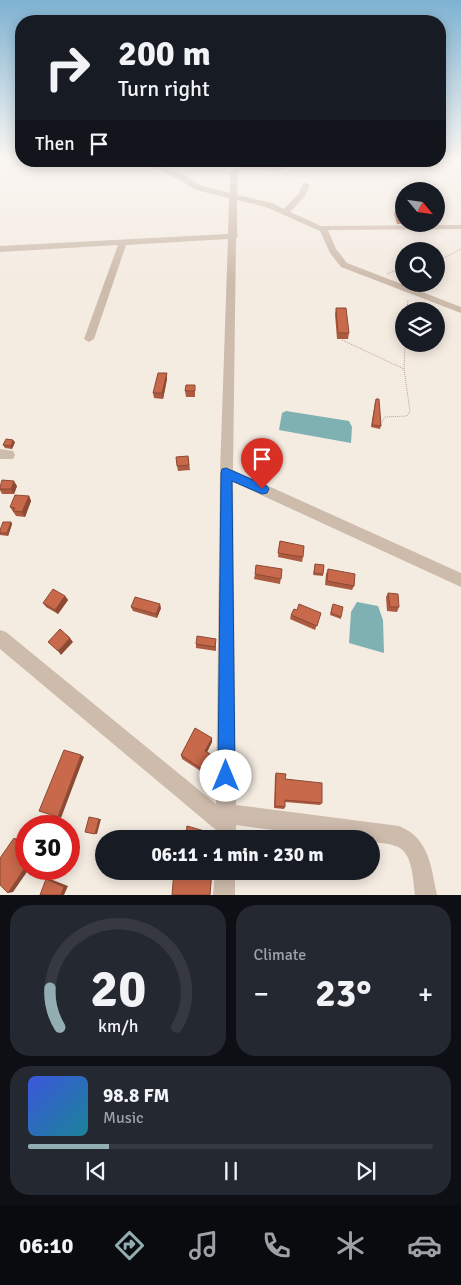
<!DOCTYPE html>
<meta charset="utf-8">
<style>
body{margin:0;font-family:Signika,sans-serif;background:#242831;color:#f1f3f6;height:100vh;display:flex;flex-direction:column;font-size:19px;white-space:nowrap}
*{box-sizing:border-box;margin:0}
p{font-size:16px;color:#9ea1a6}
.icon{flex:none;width:28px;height:28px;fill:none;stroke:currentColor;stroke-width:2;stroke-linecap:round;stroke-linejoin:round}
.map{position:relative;height:895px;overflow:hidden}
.sheet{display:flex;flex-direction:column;gap:10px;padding:10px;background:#0d0f14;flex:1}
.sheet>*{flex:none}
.hud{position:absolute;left:15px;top:15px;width:431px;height:152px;border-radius:20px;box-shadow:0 2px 12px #0003;background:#171b24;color:#f1f3f6;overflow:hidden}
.needle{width:32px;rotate:119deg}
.fabs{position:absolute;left:395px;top:182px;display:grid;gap:10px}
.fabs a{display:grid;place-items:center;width:50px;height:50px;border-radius:50%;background:#171b24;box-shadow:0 2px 12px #0003;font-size:25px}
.speed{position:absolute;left:15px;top:815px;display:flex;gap:10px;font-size:25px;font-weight:700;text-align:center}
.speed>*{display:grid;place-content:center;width:65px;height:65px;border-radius:50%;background:#171b24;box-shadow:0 2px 12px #0003;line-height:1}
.speed .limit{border:8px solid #d22;background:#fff;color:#111}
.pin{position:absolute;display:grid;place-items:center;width:42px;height:42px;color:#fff;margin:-51px -21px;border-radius:50% 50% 50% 0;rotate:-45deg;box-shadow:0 0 5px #0007}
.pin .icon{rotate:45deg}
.me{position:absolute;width:55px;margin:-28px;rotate:0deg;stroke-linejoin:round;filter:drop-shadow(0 0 4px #0008)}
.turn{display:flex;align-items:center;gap:18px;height:105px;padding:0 20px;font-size:22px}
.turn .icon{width:65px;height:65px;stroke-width:2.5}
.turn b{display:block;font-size:35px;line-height:42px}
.then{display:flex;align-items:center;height:48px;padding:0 20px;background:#0003;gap:10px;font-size:19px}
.big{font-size:38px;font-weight:700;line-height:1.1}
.sheet .card{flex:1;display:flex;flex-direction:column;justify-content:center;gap:8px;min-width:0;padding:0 18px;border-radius:20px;background:#242831}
.sheet .dial{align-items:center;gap:0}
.dial svg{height:130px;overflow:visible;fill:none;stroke:#363941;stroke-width:7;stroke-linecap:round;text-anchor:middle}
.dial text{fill:#f1f3f6;stroke:none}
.song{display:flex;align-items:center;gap:15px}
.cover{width:60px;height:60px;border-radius:8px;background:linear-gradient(135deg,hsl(230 70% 55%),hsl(190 70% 35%))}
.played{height:5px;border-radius:2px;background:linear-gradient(90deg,#92aeb2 20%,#363941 20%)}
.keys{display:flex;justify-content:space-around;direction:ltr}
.heat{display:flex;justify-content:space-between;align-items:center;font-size:28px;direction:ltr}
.sheet .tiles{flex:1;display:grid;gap:10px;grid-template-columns:1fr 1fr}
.card:last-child{grid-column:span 2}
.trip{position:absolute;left:95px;top:830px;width:285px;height:50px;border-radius:25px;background:#171b24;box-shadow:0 2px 12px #0003;font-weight:700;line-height:50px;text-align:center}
.menu{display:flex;height:80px;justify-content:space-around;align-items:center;background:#090b0e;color:#9ea1a6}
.menu .icon{width:35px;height:35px}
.menu .active{color:#92aeb2}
.menu b{font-size:22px;color:#f1f3f6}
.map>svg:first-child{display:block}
.water{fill:#7fb0b2}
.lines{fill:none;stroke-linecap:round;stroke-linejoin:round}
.path{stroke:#b9a596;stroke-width:1;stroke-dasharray:1 1;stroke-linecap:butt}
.minor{fill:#cdbbac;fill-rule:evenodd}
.wall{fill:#ac5a40}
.shaded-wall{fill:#8c4a34}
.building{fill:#c8694b;stroke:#8c4a34}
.route{fill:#1a73e8;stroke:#114b97}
</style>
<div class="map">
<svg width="461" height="895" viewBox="0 0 461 895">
<rect width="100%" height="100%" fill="#f4ebe1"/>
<path class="water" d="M286,411l63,10 3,6 -1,16 -72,-13 3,-17z
M357,602l21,4 5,14 1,33 -35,-10 2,-31z"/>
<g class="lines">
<path class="path" d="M436,262l25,-13
M387,274l9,-4 8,1
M407,311l1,-12
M342,340l62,29
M382,422l3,-5 22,-1 3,-5 -6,-42 1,-25"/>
<path class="minor" d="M138,161h10l36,14 18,11 28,7v-21l11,-6 38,1 5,-6h7l-10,10 -39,-1 -4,3 -1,22 35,8 12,6 15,-16 4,-10h3l4,2 -5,11 -15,16 31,14 140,-1v4l-133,1 8,19 11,14 114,44v6l-120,-46 -11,-14 -10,-22 -54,-24 -29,-7v34l1,2 -2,2 -3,232 228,103v14l-228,-105 3,323 163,21c30,12 32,40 38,69h-22c-2,-14 -2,-45 -20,-49 -7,-3 -16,-3 -24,-4v-3h-29l-106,-14v14h-20v-9l-216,-181v-19l6,2 210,172 4,-331 8,-234 -102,6 -32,94 -5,3 -5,-3 34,-94 -118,7v-6l228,-12 1,-36 -33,-8 -18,-11z
M0,449l13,2 2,4 -2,4h-13z
M215,871h20v24h-22z"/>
</g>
<path class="wall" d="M396,209h8v15h-7l-3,-10z
M336,308l13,25 -1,6h-11l-2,-25z
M167,373v6l-4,20 -9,-1 -1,-5z
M195,385v12h-9l-1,-6z
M375,402l6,24 -1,3 -9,-2z
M15,442l-3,7 -7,-1 -2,-3z
M188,456l2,14 -12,1 -1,-5z
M17,486l-3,8h-12l-2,-4v-3z
M29,496l2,5 -6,16 -9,-1 -6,-9z
M11,522l1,2 -4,12 -8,-1v-5z
M280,541l23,16 -1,5 -24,-5z
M315,564l8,10v2l-10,-1z
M282,569l-2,15 -26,-5 1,-5z
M328,569l26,17 -2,4 -27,-5 1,-11z
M388,593l11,14 -2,5 -10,-1 -1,-14z
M65,596l3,4 -10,14 -12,-7 -3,-4z
M332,606l9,11v2l-11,-4z
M131,607l30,1 -4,10 -24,-7z
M297,610l24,3 -6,17 -25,-11 1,-4z
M216,642v9l-20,-3v-4z
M212,738v4l-5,10 7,7 -7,16 -25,-16 -1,-4z
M276,773l9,6 37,24 -2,2 -35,-3v5l-1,2 -10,-1 1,-32z"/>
<path class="shaded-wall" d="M167,373v6l-4,20 -1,-6z
M13,440l2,2 -3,7 -1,-3z
M14,481l3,5 -3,8 -3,-5z
M29,496l2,5 -6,16 -3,-5z
M11,522l1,2 -4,12 -1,-3z
M65,596l3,4 -10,14 -3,-4z
M160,604l1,4 -4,10 -1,-4z
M70,638l3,4 -12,13 -3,-4z
M212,738v4l-6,12 -1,-3z
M81,755l3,2 -23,61 -3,-1z
M214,756v3l-7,16 -1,-3z
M99,819h2l-4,15h-2z
M69,835l10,6 -7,15h-3z
M14,838l4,1 8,7v4z
M26,866v3h3l-16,23 -5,1z
M46,879h4l18,7 -4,9h-3z"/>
<path class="building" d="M396,209h8v9h-5z
M336,308h10l3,25h-11z
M158,373h9l-5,20h-9z
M186,385h9v6h-10z
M376,399h3l2,27 -9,-1z
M6,439l7,1 -2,6 -8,-1z
M188,456l1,9 -12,1 -1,-9z
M2,480l12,1 -3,8h-11v-2z
M15,495l14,1 -7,16 -9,-1 2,-3 -5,-1z
M3,522h8l-4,11h-7v-3z
M280,541l24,5 -1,11 -25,-4z
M315,564l9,1 -1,9 -9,-1z
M256,565l26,4 -1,10 -26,-5z
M328,569l27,5 -1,12 -27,-5z
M53,589l12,7 -10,14 -12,-7z
M388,593l10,1 1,13h-9z
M135,597l25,7 -4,10 -25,-7z
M299,604l22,9 -4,13 -26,-11 3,-6 3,1z
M333,604l10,3 -2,10 -10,-4z
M60,629l10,9 -12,13 -10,-9z
M197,636l19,3 -1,8 -19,-3z
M195,728l17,10 -7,13 9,5 -8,16 -25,-17z
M64,750l17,5 -23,62 -19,-6z
M276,773l10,1 -1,5 37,4v20l-37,-3v7l-10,-1z
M89,817l10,2 -4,15 -10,-2z
M187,826l21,6 -1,7h-22z
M285,832l8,1v6h-8z
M69,836l7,4 -7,16z
M254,837l18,2h-18z
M14,838l12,12v16l-18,27 -8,-8v-27z
M174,871h38l-2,24h-38z
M46,879l18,8 -3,8h-21z"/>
<linearGradient id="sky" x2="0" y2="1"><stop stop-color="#7eb2d2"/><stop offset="0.56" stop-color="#faf6f2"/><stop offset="1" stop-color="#faf6f2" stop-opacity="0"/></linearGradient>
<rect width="461" height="283" fill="url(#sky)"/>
<path class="route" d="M226,468l41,18 2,3 -2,4 -5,1 -30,-13 3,295 -3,6 -6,3 -6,-3 -2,-6 3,-303 1,-4z"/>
</svg>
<div class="fabs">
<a><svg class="needle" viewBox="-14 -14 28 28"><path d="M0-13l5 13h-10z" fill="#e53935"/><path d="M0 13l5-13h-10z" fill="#9ea1a6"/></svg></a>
<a><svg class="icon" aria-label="search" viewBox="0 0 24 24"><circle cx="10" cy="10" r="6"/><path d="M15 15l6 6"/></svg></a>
<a><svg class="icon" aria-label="layers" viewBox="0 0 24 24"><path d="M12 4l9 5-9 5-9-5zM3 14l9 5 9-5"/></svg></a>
</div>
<div class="speed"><div class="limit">30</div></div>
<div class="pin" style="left:262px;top:489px;background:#d93025"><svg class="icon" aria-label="arrive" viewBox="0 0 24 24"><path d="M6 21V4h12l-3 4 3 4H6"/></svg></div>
<svg class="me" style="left:226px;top:776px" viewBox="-20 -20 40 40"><circle r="19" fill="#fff"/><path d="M0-13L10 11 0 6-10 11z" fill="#1a73e8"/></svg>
<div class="trip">06:11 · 1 min · 230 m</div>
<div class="hud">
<div class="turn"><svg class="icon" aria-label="right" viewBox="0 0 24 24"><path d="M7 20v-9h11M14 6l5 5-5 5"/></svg><div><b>200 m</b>Turn right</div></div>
<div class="then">Then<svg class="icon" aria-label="arrive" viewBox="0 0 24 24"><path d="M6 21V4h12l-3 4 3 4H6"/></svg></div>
</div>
</div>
<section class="sheet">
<div class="tiles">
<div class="card dial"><svg viewBox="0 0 100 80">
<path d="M14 69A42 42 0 1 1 86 69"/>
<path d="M14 69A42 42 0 0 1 8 45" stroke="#92aeb2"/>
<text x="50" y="56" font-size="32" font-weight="700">20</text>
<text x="50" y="72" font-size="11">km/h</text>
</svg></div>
<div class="card"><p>Climate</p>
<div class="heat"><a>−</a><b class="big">23°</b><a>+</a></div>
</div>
<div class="card">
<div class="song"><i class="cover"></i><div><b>98.8 FM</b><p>Music</p></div></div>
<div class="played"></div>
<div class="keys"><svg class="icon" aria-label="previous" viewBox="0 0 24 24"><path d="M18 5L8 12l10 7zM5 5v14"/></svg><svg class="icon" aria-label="pause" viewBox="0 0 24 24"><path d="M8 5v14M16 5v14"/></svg><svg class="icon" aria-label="next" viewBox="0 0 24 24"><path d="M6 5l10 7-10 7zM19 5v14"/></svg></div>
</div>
</div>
</section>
<nav class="menu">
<b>06:10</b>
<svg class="icon active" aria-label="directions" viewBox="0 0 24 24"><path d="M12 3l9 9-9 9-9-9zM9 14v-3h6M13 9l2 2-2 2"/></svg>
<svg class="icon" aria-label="music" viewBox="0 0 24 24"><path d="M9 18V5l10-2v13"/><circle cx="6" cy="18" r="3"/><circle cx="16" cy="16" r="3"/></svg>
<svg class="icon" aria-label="phone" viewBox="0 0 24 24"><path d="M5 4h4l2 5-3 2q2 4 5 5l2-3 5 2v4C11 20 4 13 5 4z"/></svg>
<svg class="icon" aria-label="climate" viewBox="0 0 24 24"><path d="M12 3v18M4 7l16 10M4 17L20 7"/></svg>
<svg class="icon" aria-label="car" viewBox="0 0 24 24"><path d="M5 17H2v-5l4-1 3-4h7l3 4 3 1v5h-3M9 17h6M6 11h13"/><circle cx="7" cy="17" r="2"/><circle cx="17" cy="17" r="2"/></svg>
</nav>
